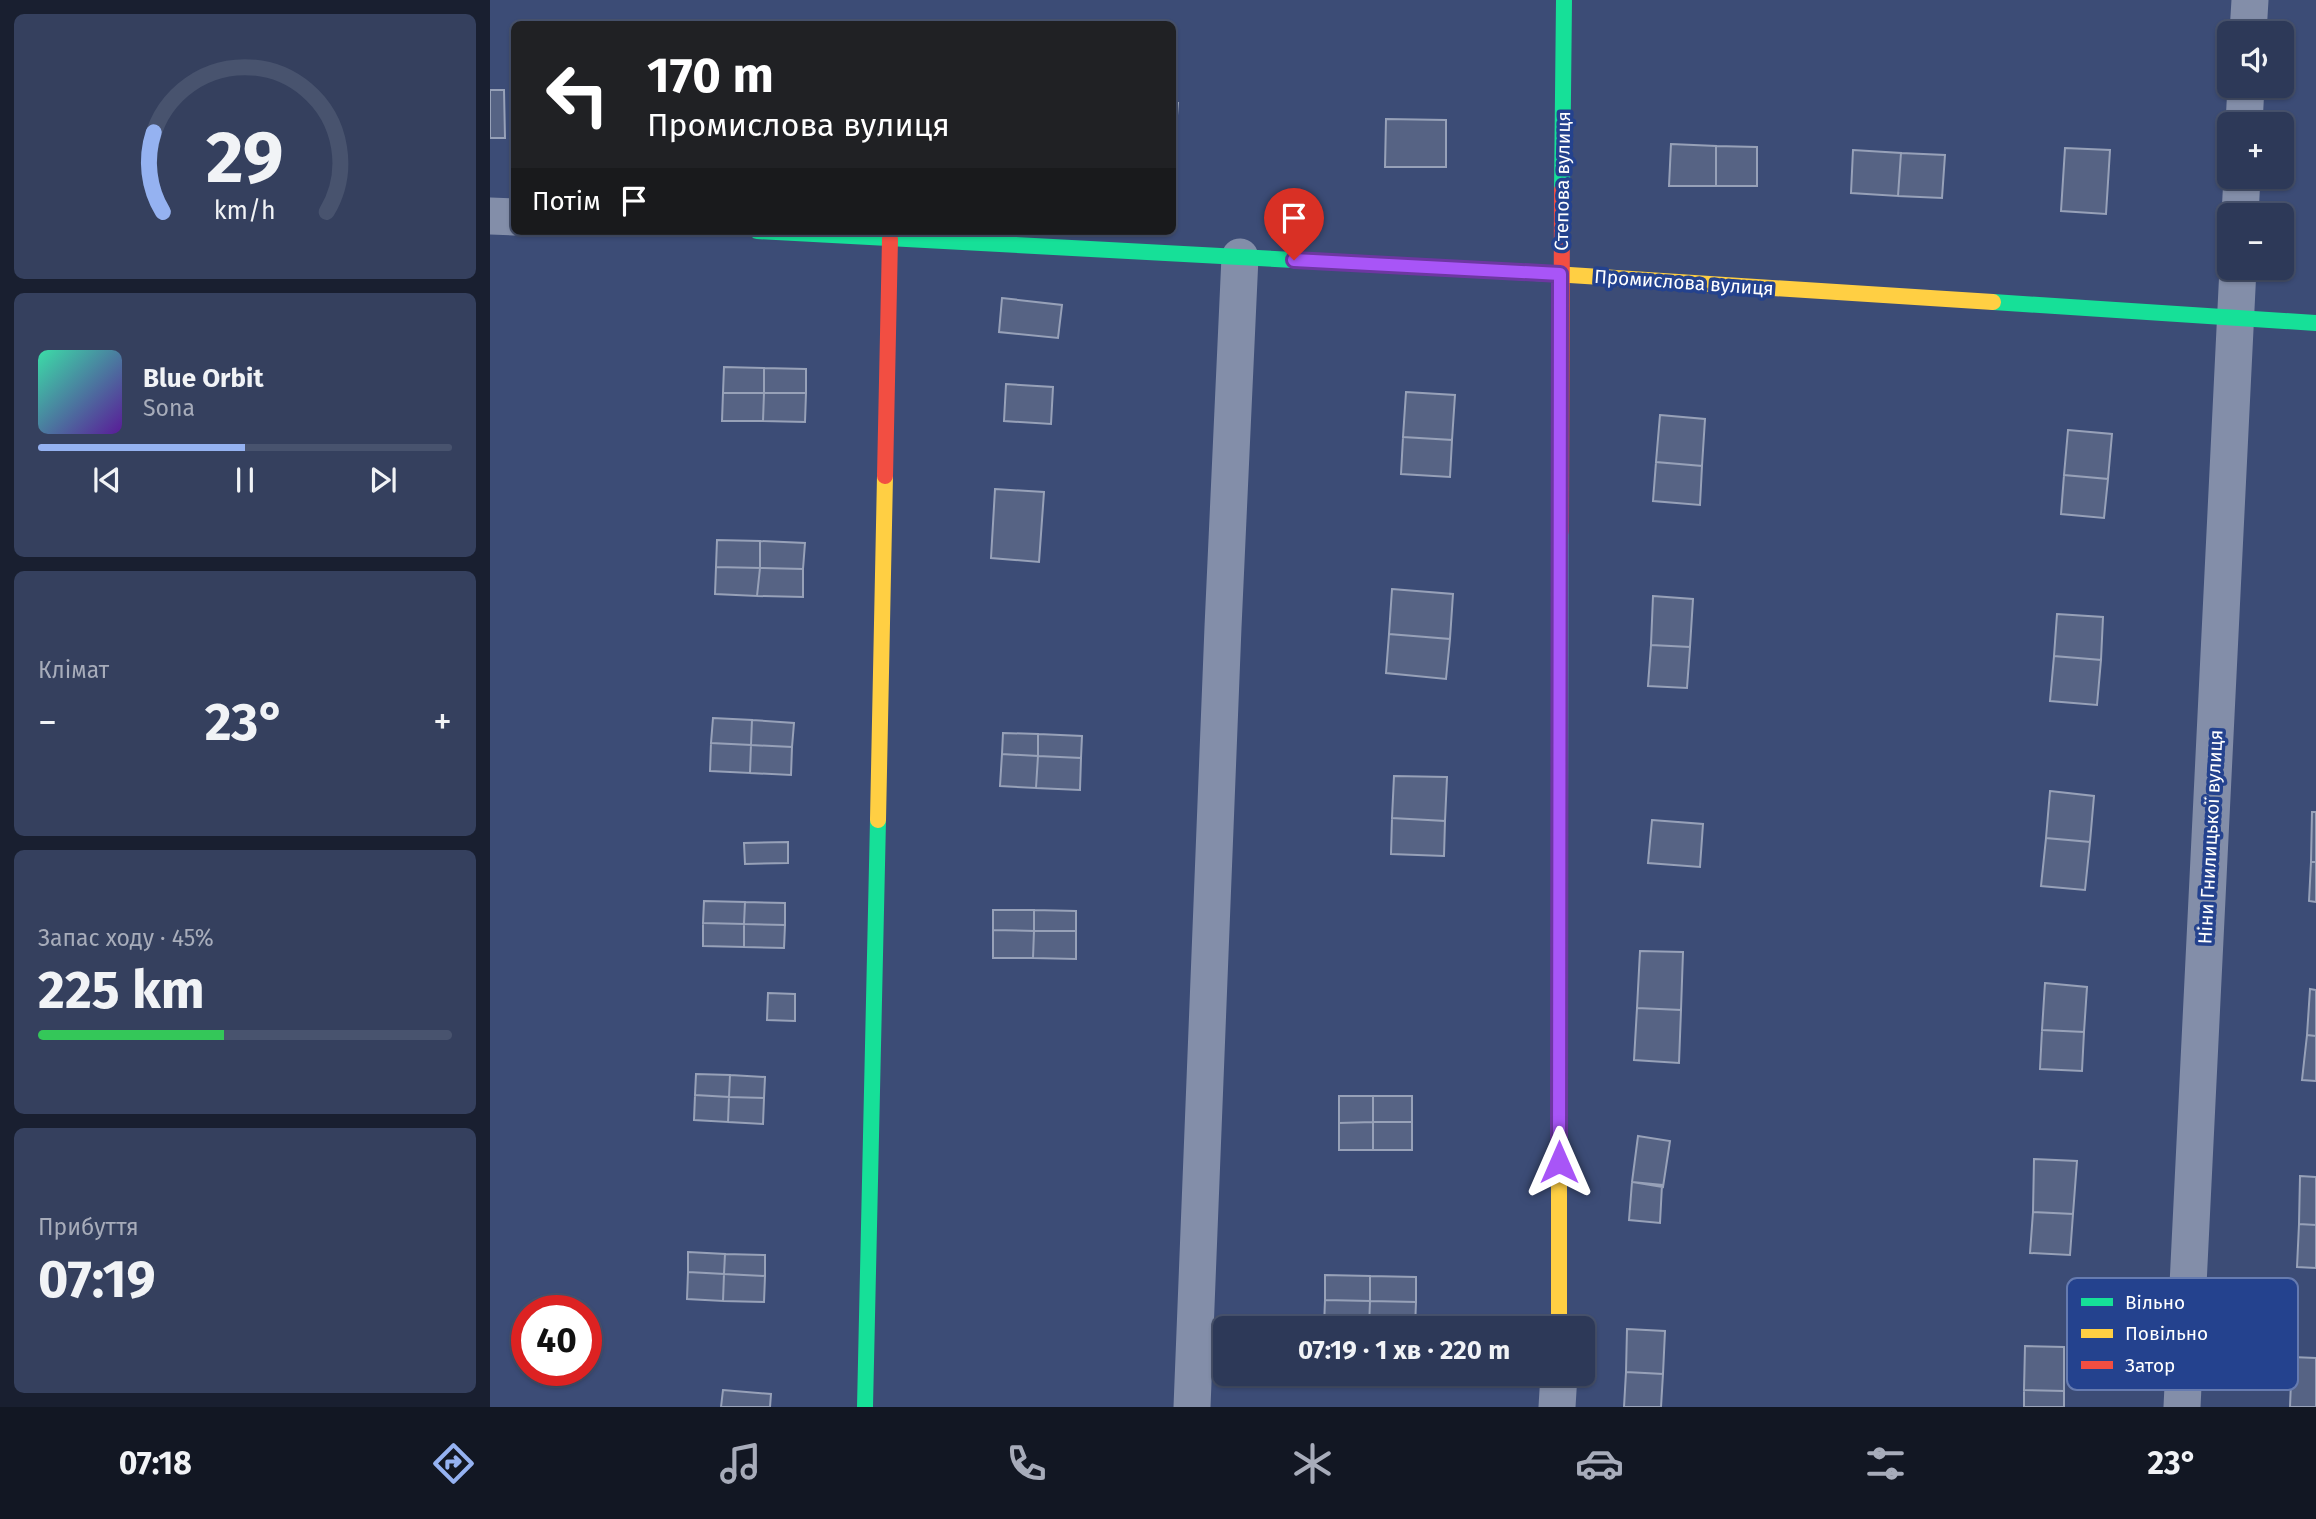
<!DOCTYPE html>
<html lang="uk">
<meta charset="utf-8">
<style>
body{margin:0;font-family:"Fira Sans",sans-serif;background:#35405e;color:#f1f3f6;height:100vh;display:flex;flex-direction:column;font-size:26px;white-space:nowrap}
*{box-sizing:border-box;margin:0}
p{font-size:23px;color:#a7acba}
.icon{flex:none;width:38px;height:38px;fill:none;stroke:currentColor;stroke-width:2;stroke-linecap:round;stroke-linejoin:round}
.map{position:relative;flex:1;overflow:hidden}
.sheet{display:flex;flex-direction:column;gap:14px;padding:14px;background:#191f30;width:490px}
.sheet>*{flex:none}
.banner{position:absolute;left:21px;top:21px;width:665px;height:214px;border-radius:10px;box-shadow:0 2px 5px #0004,0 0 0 2px #48536e;background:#202124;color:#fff;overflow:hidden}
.fabs{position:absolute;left:1727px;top:21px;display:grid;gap:14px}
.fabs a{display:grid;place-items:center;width:77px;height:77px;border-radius:10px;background:#2d3958;box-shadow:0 2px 5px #0004,0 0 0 2px #48536e;font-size:35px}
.speed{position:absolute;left:21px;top:1295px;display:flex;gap:14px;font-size:35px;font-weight:700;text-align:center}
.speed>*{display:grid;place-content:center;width:91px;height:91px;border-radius:50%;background:#2d3958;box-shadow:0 2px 5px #0004,0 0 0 2px #48536e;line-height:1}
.speed .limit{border:10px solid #d22;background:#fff;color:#111}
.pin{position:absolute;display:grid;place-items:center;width:60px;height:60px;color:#fff;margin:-72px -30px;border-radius:50% 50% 50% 0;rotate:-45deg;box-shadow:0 0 7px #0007}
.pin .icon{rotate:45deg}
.me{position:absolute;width:77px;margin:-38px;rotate:0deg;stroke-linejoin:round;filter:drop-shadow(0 0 5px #0008)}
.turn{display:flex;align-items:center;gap:24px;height:147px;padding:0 21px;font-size:32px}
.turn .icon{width:91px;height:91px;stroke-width:2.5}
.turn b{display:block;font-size:49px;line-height:60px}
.then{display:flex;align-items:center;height:66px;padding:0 21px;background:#0003;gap:14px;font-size:26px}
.big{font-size:52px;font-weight:700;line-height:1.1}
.sheet .card{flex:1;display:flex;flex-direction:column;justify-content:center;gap:10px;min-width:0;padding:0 24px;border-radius:10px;background:#35405e}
.sheet .dial{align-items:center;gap:0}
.dial svg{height:182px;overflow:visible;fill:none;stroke:#48536e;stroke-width:7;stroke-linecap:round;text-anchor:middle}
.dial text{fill:#f1f3f6;stroke:none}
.song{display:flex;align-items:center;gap:21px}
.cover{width:84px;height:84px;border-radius:10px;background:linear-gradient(135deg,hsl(160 70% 55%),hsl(270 70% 35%))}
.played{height:7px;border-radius:4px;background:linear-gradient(90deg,#95b2f1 50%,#48536e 50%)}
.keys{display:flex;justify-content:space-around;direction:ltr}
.heat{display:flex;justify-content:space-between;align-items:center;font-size:38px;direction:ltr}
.charge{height:10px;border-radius:5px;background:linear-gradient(90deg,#34c759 45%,#48536e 0)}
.trip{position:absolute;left:723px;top:1316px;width:382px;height:70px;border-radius:10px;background:#2d3958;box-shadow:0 2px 5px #0004,0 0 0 2px #48536e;font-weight:700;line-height:70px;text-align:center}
.menu{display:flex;height:112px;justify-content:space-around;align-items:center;background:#121723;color:#a7acba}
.menu .icon{width:49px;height:49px}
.menu .selected{color:#95b2f1}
.menu b{font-size:32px;color:#f1f3f6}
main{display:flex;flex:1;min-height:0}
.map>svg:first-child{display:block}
.building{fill:#566384;stroke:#97a1b8;stroke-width:2}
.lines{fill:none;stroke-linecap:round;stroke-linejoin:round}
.street{stroke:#838ea9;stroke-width:37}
.fast{stroke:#16e098;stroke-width:16}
.slow{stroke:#ffcf43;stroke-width:16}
.jam{stroke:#f24e42;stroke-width:16}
.route-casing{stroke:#6d37a1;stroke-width:18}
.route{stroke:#a855f7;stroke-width:12}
.labels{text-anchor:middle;stroke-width:7;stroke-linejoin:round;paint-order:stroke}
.street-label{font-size:19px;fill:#fff;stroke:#24428e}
.key{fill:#24428e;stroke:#667bb0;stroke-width:2}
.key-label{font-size:19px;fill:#fff}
</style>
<main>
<section class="sheet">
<div class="card dial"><svg viewBox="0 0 100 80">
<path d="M14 69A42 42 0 1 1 86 69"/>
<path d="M14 69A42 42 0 0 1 10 34" stroke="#95b2f1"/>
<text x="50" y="56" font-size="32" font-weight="700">29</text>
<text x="50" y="72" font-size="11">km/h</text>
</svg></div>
<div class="card">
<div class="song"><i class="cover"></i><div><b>Blue Orbit</b><p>Sona</p></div></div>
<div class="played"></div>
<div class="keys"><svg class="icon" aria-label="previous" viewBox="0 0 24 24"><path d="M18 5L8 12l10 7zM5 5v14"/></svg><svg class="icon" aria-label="pause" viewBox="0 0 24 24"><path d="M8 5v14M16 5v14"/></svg><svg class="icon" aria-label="next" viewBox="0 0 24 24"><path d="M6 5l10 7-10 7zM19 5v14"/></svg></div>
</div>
<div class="card"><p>Клімат</p>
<div class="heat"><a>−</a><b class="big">23°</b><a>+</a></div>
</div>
<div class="card"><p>Запас ходу · 45%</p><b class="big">225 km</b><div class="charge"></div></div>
<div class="card"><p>Прибуття</p><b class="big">07:19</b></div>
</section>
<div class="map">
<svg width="1826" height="1407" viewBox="0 0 1826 1407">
<rect width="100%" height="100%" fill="#3c4c76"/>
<path class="building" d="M0,90h14l1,48h-15z
M682,103h6l-5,62h-1z
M896,119l60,1v47h-61z
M1181,144l45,2v40h-47z
M1226,146l41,1v39h-41z
M1575,148l45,2 -4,64 -45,-3z
M1363,150l48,3 -3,43 -47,-3z
M1411,153l44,2 -3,43 -44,-2z
M512,298l60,7 -4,33 -59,-6z
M234,367l40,1v25h-41z
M274,368l42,1v24h-42z
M516,384l47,3 -2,37 -47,-3z
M916,392l49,3 -3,45 -49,-3z
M233,393h41l-1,28h-41z
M274,393h42l-1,29 -42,-1z
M1170,415l45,4 -3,47 -46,-4z
M1578,430l44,4 -4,45 -44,-4z
M913,437l49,3 -2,37 -49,-3z
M1166,462l46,4 -2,39 -47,-4z
M1574,475l44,4 -4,39 -43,-4z
M505,489l49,3 -5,70 -48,-4z
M227,540l43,1v27l-44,-1z
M270,541l45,2 -2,26 -43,-1z
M226,567l44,1 -3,28 -42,-2z
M270,568l43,1v28l-46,-1z
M902,589l61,5 -3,45 -61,-5z
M1163,596l40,3 -3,48 -39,-2z
M1567,614l46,3 -2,43 -47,-4z
M899,634l61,5 -4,40 -60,-6z
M1161,645l39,2 -3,41 -39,-2z
M1564,656l47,4 -4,45 -47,-4z
M223,718l39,2 -1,25 -40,-2z
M262,720l42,3 -2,24 -41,-2z
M513,733l35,1v22l-36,-2z
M548,734l44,2 -1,22 -43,-2z
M221,743l40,2 -1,28 -40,-2z
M261,745l41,2 -1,28 -41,-2z
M512,754l36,2 -2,32 -36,-2z
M548,756l43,2 -1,32 -44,-2z
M904,776l53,1 -2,44 -53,-3z
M1560,791l44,5 -4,46 -44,-4z
M1822,812h4v50h-5z
M902,818l53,3 -1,35 -53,-2z
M1162,820l51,4 -3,43 -52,-4z
M1556,838l44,4 -5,48 -44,-4z
M298,842v21l-43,1 -1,-21z
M1821,862h5v40l-7,-1z
M214,901l41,1 -1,22 -41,-1z
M255,902l40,1v22l-41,-1z
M503,910h41v21l-41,-1z
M544,910l42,1v20h-42z
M213,923l41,1v23l-41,-1z
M254,924l41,1 -1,23 -40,-1z
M503,930l41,1 -1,27h-40z
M544,931h42v28l-43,-1z
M1150,951l43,1 -2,58 -44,-2z
M1555,983l42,4 -3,45 -42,-2z
M1820,989l6,1v46l-9,-1z
M278,993l27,1v27l-28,-1z
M1147,1008l44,2 -2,53 -45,-3z
M1552,1030l42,2 -2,39 -42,-2z
M1817,1035l9,1v45l-14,-1z
M206,1074l34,1 -1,22 -34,-2z
M240,1075l35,2 -1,21 -35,-1z
M205,1095l34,2 -1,25 -34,-2z
M849,1096h34v26l-34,1z
M883,1096h39v26h-39z
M239,1097l35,1 -1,26 -35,-2z
M883,1122v28h-34v-27z
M883,1122h39v28h-39z
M1148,1136l32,5 -7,46 -31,-5z
M1544,1159l43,2 -4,53 -40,-2z
M1810,1176l16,1v48l-17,-1z
M1142,1182l30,3 -2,38 -31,-3z
M1543,1212l40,2 -3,41 -40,-2z
M1809,1224l17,1v43l-19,-1z
M198,1252l37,2 -1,20 -36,-2z
M235,1254l40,1v21l-41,-2z
M198,1272l36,2 -1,27 -36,-2z
M234,1274l41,2 -1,26 -41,-1z
M835,1275l45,1v25l-45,-1z
M880,1276l46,1v25l-46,-1z
M835,1300l45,1 -1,27 -45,-1z
M880,1301l46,1 -1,26h-46z
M1137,1329l38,2 -2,43 -37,-2z
M1535,1346l39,1v44l-40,-1z
M1802,1357l24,1v49h-26z
M1136,1372l37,2 -2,33h-37z
M233,1390l48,4 -1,13h-49z
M1534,1390l40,1v16h-40z"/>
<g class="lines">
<path class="street" d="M1758,33l2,-33
M1754,124l2,-38
M1750,215l2,-38
M0,216l24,1
M702,1407l31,-780 17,-370
M1067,1407l2,-33
M1692,1407l56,-1139"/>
<path class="fast" d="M1072,190l2,-190
M267,231l797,43
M1503,302l323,21
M1069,1091l2,-560
M375,1407l13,-587"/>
<path class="slow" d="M1064,274l439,28
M388,820l7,-344
M1069,1328v-237"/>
<path class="jam" d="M395,476l5,-237
M1071,531l1,-341"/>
</g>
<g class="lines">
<g class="route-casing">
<path id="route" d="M804,260l266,14 -1,888"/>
</g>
<use href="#route" class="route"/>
</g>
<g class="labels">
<g class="street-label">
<text transform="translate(1072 181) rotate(-89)" y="7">Степова вулиця</text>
<text transform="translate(1194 282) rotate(4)" y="7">Промислова вулиця</text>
<text transform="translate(1720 837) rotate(-87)" y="7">Ніни Гнилицької вулиця</text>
</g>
</g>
<rect x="1577" y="1278" width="231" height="112" rx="10" class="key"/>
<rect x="1591" y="1298" width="32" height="8" fill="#16e098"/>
<rect x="1591" y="1329" width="32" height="9" fill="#ffcf43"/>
<rect x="1591" y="1361" width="32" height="8" fill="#f24e42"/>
<g class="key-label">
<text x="1635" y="1309">Вільно</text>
<text x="1635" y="1340">Повільно</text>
<text x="1635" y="1372">Затор</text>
</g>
</svg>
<div class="fabs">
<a><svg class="icon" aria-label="sound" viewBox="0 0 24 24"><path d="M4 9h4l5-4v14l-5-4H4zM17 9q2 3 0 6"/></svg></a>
<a>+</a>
<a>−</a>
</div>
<div class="speed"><div class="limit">40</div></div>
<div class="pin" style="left:804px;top:260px;background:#d93025"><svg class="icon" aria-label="arrive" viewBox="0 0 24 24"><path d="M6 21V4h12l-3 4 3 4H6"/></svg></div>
<svg class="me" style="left:1069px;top:1162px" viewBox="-20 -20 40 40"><path d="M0-17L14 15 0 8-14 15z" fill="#a855f7" stroke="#fff" stroke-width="4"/></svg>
<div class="trip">07:19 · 1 хв · 220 m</div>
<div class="banner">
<div class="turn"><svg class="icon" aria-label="left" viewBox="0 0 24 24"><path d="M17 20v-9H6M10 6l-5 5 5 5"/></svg><div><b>170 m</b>Промислова вулиця</div></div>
<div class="then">Потім<svg class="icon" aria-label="arrive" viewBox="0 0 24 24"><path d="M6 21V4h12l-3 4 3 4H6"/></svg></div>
</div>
</div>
</main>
<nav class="menu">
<b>07:18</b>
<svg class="icon selected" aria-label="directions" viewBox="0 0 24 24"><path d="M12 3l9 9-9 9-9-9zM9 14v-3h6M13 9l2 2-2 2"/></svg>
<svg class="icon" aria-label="music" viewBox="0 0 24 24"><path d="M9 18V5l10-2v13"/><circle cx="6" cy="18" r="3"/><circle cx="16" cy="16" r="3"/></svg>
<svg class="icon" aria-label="phone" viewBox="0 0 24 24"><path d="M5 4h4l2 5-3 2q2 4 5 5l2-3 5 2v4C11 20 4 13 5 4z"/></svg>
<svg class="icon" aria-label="climate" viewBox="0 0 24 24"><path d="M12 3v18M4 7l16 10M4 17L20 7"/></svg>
<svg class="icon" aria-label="car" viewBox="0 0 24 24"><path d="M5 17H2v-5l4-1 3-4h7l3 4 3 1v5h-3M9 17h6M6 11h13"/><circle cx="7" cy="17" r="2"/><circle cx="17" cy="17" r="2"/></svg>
<svg class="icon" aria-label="filters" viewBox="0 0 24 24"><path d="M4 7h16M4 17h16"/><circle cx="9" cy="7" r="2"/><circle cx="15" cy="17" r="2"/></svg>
<b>23°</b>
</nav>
